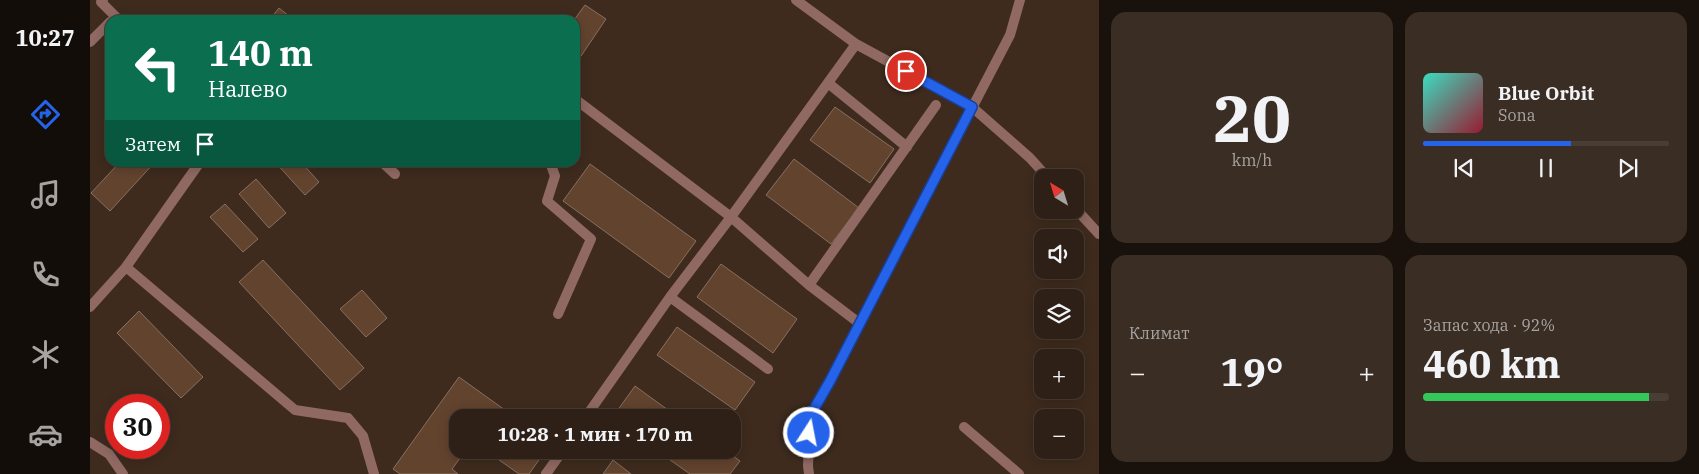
<!DOCTYPE html>
<html lang="ru">
<meta charset="utf-8">
<style>
body{margin:0;font-family:"IBM Plex Serif",serif;background:#3a2d23;color:#f1f3f6;height:100vh;display:flex;flex-direction:column;font-size:19px;white-space:nowrap}
*{box-sizing:border-box;margin:0}
p{font-size:16px;color:#a7a3a1}
.icon{flex:none;width:28px;height:28px;fill:none;stroke:currentColor;stroke-width:2;stroke-linecap:round;stroke-linejoin:round}
.map{position:relative;flex:1;overflow:hidden}
.sheet{display:flex;flex-direction:column;gap:12px;padding:12px;background:#19120c;width:600px}
.sheet>*{flex:none}
.top-card{position:absolute;left:15px;top:15px;width:475px;height:152px;border-radius:15px;box-shadow:0 2px 12px #0003,0 0 0 1px #493e35;background:#0b6e4f;color:#fff;overflow:hidden}
.needle{width:32px;rotate:322deg}
.controls{position:absolute;left:944px;top:169px;display:grid;gap:10px}
.controls a{display:grid;place-items:center;width:50px;height:50px;border-radius:10px;background:#2e2016;box-shadow:0 2px 12px #0003,0 0 0 1px #493e35;font-size:25px}
.speed{position:absolute;left:15px;top:394px;display:flex;gap:10px;font-size:25px;font-weight:700;text-align:center}
.speed>*{display:grid;place-content:center;width:65px;height:65px;border-radius:50%;background:#2e2016;box-shadow:0 2px 12px #0003,0 0 0 1px #493e35;line-height:1}
.speed .limit{border:8px solid #d22;background:#fff;color:#111}
.pin{position:absolute;display:grid;place-items:center;width:42px;height:42px;color:#fff;margin:-21px;border:2px solid #fff;border-radius:50%;box-shadow:0 1px 5px #0007}
.me{position:absolute;width:55px;margin:-28px;rotate:11deg;stroke-linejoin:round;filter:drop-shadow(0 0 4px #0008)}
.turn{display:flex;align-items:center;gap:18px;height:105px;padding:0 20px;font-size:22px}
.turn .icon{width:65px;height:65px;stroke-width:2.5}
.turn b{display:block;font-size:35px;line-height:42px}
.then{display:flex;align-items:center;height:48px;padding:0 20px;background:#0003;gap:10px;font-size:19px}
.big{font-size:38px;font-weight:700;line-height:1.1}
.sheet .widget{flex:1;display:flex;flex-direction:column;justify-content:center;gap:8px;min-width:0;padding:0 18px;border-radius:15px;background:#3a2d23}
.sheet .dial{align-items:center;gap:0}
.dial b{font-size:65px;line-height:1}
.song{display:flex;align-items:center;gap:15px}
.cover{width:60px;height:60px;border-radius:8px;background:linear-gradient(135deg,hsl(170 70% 55%),hsl(350 70% 35%))}
.played{height:5px;border-radius:2px;background:linear-gradient(90deg,#2563eb 60%,#493e35 60%)}
.keys{display:flex;justify-content:space-around;direction:ltr}
.heat{display:flex;justify-content:space-between;align-items:center;font-size:28px;direction:ltr}
.charge{height:8px;border-radius:4px;background:linear-gradient(90deg,#34c759 92%,#493e35 0)}
.sheet .tiles{flex:1;display:grid;gap:12px;grid-template-columns:repeat(2,1fr)}
.trip{position:absolute;left:359px;top:409px;width:292px;height:50px;border-radius:15px;background:#2e2016;box-shadow:0 2px 12px #0003,0 0 0 1px #493e35;font-weight:700;line-height:50px;text-align:center}
main{display:flex;flex:1;min-height:0}
.dock{display:flex;flex-direction:column;width:90px;justify-content:space-around;align-items:center;background:#120d09;color:#a7a3a1}
.dock .icon{width:35px;height:35px}
.dock .selected{color:#2563eb}
.dock b{font-size:22px;color:#f1f3f6}
.map>svg:first-child{display:block}
.building{fill:#62432e;stroke:#877061}
.lines{fill:none;stroke-linecap:round;stroke-linejoin:round}
.lane{stroke:#906963;stroke-width:10}
.street{stroke:#906963;stroke-width:10}
.route-casing{stroke:#184099;stroke-width:12}
.route{stroke:#2563eb;stroke-width:9}
</style>
<main>
<nav class="dock">
<b>10:27</b>
<svg class="icon selected" aria-label="directions" viewBox="0 0 24 24"><path d="M12 3l9 9-9 9-9-9zM9 14v-3h6M13 9l2 2-2 2"/></svg>
<svg class="icon" aria-label="music" viewBox="0 0 24 24"><path d="M9 18V5l10-2v13"/><circle cx="6" cy="18" r="3"/><circle cx="16" cy="16" r="3"/></svg>
<svg class="icon" aria-label="phone" viewBox="0 0 24 24"><path d="M5 4h4l2 5-3 2q2 4 5 5l2-3 5 2v4C11 20 4 13 5 4z"/></svg>
<svg class="icon" aria-label="climate" viewBox="0 0 24 24"><path d="M12 3v18M4 7l16 10M4 17L20 7"/></svg>
<svg class="icon" aria-label="car" viewBox="0 0 24 24"><path d="M5 17H2v-5l4-1 3-4h7l3 4 3 1v5h-3M9 17h6M6 11h13"/><circle cx="7" cy="17" r="2"/><circle cx="17" cy="17" r="2"/></svg>
</nav>
<div class="map">
<svg width="1009" height="474" viewBox="0 0 1009 474">
<rect width="100%" height="100%" fill="#3e2b1e"/>
<path class="building" d="M495,5l21,14 -31,46 -1,-45z
M189,8l15,12h-25z
M745,107l59,42 -24,34 -60,-43z
M704,159l65,49 -28,36 -65,-49z
M30,162h35l-45,49 -19,-18z
M185,162h26l18,20 -14,13z
M500,164l106,77 -27,37 -106,-77z
M166,179l30,34 -17,15 -30,-34z
M135,204l33,35 -15,13 -33,-35z
M173,260l101,108 -24,22 -101,-108z
M631,264l76,55 -24,34 -76,-56z
M272,290l25,28 -21,19 -26,-28z
M49,311l64,66 -22,21 -64,-65z
M587,327l78,55 -20,28 -78,-55z
M369,377l57,41h-58v32h8l-14,19 6,5h-58l-7,-5z
M545,386l44,32h-67z
M395,450h61l-17,24h-10z
M566,450h69l15,11 -10,13h-40z
M523,460l18,14h-28z"/>
<g class="lines">
<path class="lane" d="M13,0l-2,2 18,18
M706,0l60,44 116,63 58,51 18,20
M0,42l20,-20
M738,83l79,64
M485,99l156,118 78,68 50,38
M110,162l-74,105 169,143 53,8 15,18 11,38
M292,162l13,12
M460,162l5,14 -8,25 44,38 -33,75
M985,208l24,26
M719,285l127,-180
M580,297l98,72
M0,307l36,-40
M495,418l85,-121 61,-80 125,-173
M874,427l55,47
M0,442l19,12 14,20
M456,474l17,-24"/>
<path class="street" d="M456,474h1
M719,474l-1,-8 2,-50 20,-35 180,-346 10,-35"/>
</g>
<g class="lines">
<g class="route-casing">
<path id="route" d="M719,433l1,-17 20,-35 142,-274 -66,-36"/>
</g>
<use href="#route" class="route"/>
</g>
</svg>
<div class="controls">
<a><svg class="needle" viewBox="-14 -14 28 28"><path d="M0-13l5 13h-10z" fill="#e53935"/><path d="M0 13l5-13h-10z" fill="#a7a3a1"/></svg></a>
<a><svg class="icon" aria-label="sound" viewBox="0 0 24 24"><path d="M4 9h4l5-4v14l-5-4H4zM17 9q2 3 0 6"/></svg></a>
<a><svg class="icon" aria-label="layers" viewBox="0 0 24 24"><path d="M12 4l9 5-9 5-9-5zM3 14l9 5 9-5"/></svg></a>
<a>+</a>
<a>−</a>
</div>
<div class="speed"><div class="limit">30</div></div>
<div class="pin" style="left:816px;top:71px;background:#d93025"><svg class="icon" aria-label="arrive" viewBox="0 0 24 24"><path d="M6 21V4h12l-3 4 3 4H6"/></svg></div>
<svg class="me" style="left:719px;top:433px" viewBox="-20 -20 40 40"><circle r="17" fill="#2563eb" stroke="#fff" stroke-width="3"/><path d="M0-11L8 9 0 5-8 9z" fill="#fff"/></svg>
<div class="trip">10:28 · 1 мин · 170 m</div>
<div class="top-card">
<div class="turn"><svg class="icon" aria-label="left" viewBox="0 0 24 24"><path d="M17 20v-9H6M10 6l-5 5 5 5"/></svg><div><b>140 m</b>Налево</div></div>
<div class="then">Затем<svg class="icon" aria-label="arrive" viewBox="0 0 24 24"><path d="M6 21V4h12l-3 4 3 4H6"/></svg></div>
</div>
</div>
<section class="sheet">
<div class="tiles">
<div class="widget dial"><b>20</b><p>km/h</p></div>
<div class="widget">
<div class="song"><i class="cover"></i><div><b>Blue Orbit</b><p>Sona</p></div></div>
<div class="played"></div>
<div class="keys"><svg class="icon" aria-label="previous" viewBox="0 0 24 24"><path d="M18 5L8 12l10 7zM5 5v14"/></svg><svg class="icon" aria-label="pause" viewBox="0 0 24 24"><path d="M8 5v14M16 5v14"/></svg><svg class="icon" aria-label="next" viewBox="0 0 24 24"><path d="M6 5l10 7-10 7zM19 5v14"/></svg></div>
</div>
<div class="widget"><p>Климат</p>
<div class="heat"><a>−</a><b class="big">19°</b><a>+</a></div>
</div>
<div class="widget"><p>Запас хода · 92%</p><b class="big">460 km</b><div class="charge"></div></div>
</div>
</section>
</main>
